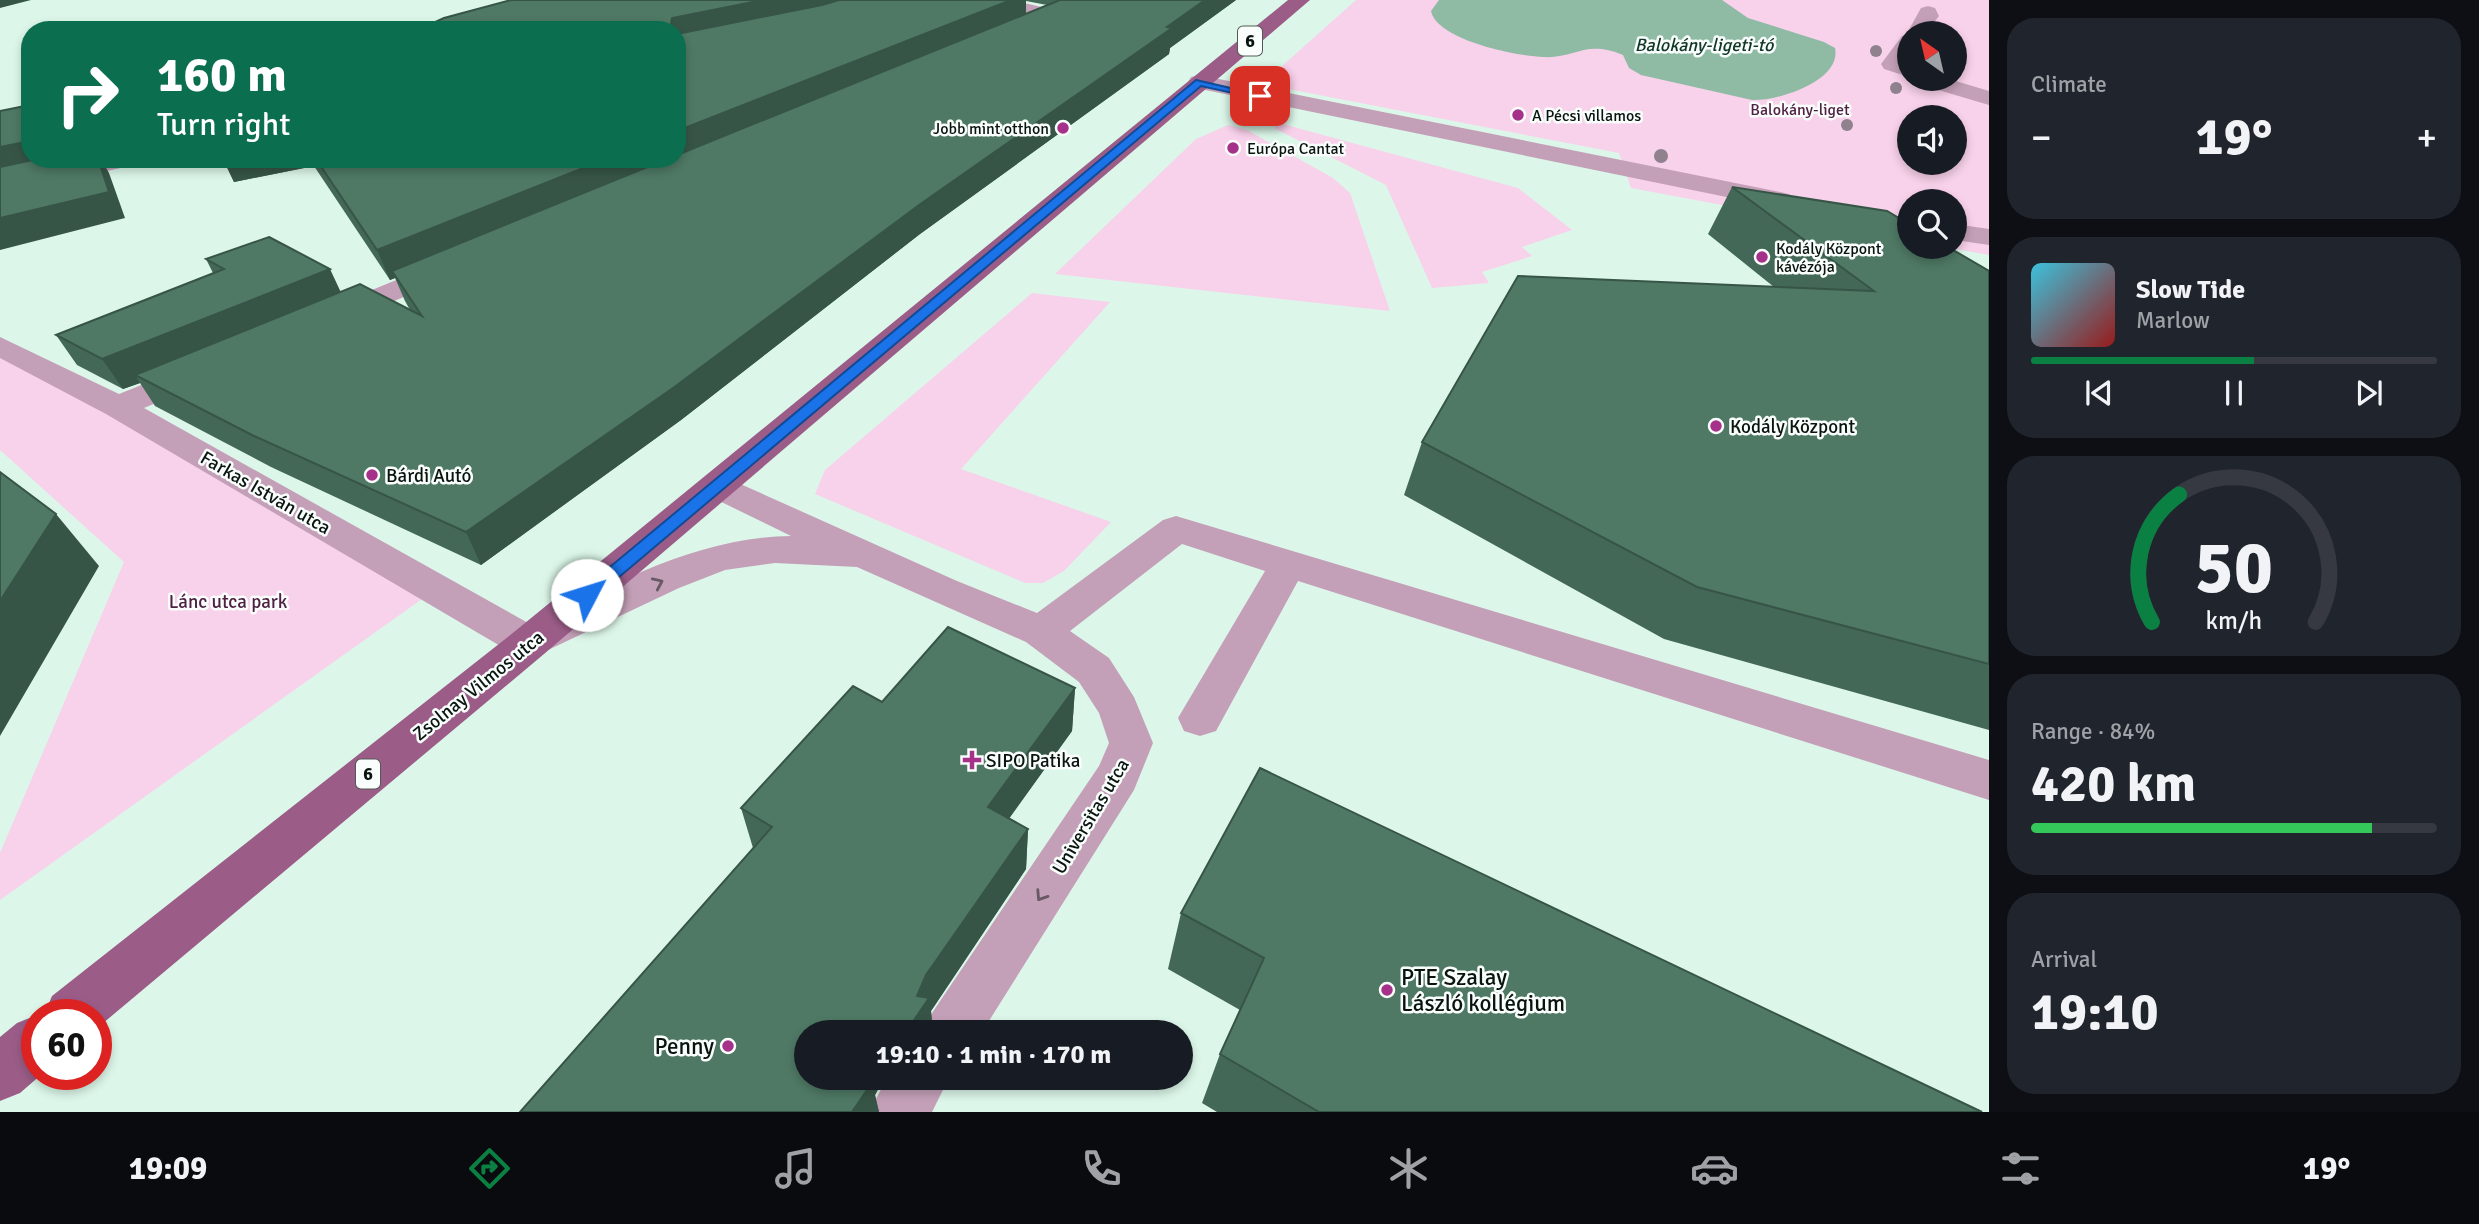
<!DOCTYPE html>
<meta charset="utf-8">
<style>
body{margin:0;font-family:Signika,sans-serif;background:#20242c;color:#f1f3f6;height:100vh;display:flex;flex-direction:column;font-size:26px;white-space:nowrap}
*{box-sizing:border-box;margin:0}
p{font-size:23px;color:#9ea1a6}
.icon{flex:none;width:38px;height:38px;fill:none;stroke:currentColor;stroke-width:2;stroke-linecap:round;stroke-linejoin:round}
.map{position:relative;flex:1;overflow:hidden}
.side{display:flex;flex-direction:column;gap:18px;padding:18px;background:#0d0f14;width:490px}
.side>*{flex:none}
.top-card{position:absolute;left:21px;top:21px;width:665px;height:147px;border-radius:28px;box-shadow:0 4px 10px #0003;background:#0b6e4f;color:#fff;overflow:hidden}
.needle{width:46px;rotate:326deg}
.controls{position:absolute;left:1897px;top:21px;display:grid;gap:14px}
.controls a{display:grid;place-items:center;width:70px;height:70px;border-radius:50%;background:#171b24;box-shadow:0 4px 10px #0003;font-size:35px}
.speed{position:absolute;left:21px;top:999px;display:flex;gap:14px;font-size:35px;font-weight:700;text-align:center}
.speed>*{display:grid;place-content:center;width:91px;height:91px;border-radius:50%;background:#171b24;box-shadow:0 4px 10px #0003;line-height:1}
.speed .limit{border:10px solid #d22;background:#fff;color:#111}
.pin{position:absolute;display:grid;place-items:center;width:60px;height:60px;color:#fff;margin:-30px;border-radius:14px;box-shadow:0 4px 10px #0006}
.me{position:absolute;width:77px;margin:-38px;rotate:50deg;stroke-linejoin:round;filter:drop-shadow(0 0 5px #0008)}
.turn{display:flex;align-items:center;gap:24px;height:147px;padding:0 21px;font-size:32px}
.turn .icon{width:91px;height:91px;stroke-width:2.5}
.turn b{display:block;font-size:49px;line-height:60px}
.big{font-size:52px;font-weight:800;line-height:1.1}
.side .card{flex:1;display:flex;flex-direction:column;justify-content:center;gap:10px;min-width:0;padding:0 24px;border-radius:28px;background:#20242c}
.side .dial{align-items:center;gap:0}
.dial svg{height:182px;overflow:visible;fill:none;stroke:#363941;stroke-width:7;stroke-linecap:round;text-anchor:middle}
.dial text{fill:#f1f3f6;stroke:none}
.song{display:flex;align-items:center;gap:21px}
.cover{width:84px;height:84px;border-radius:10px;background:linear-gradient(135deg,hsl(190 70% 55%),hsl(0 70% 35%))}
.played{height:7px;border-radius:4px;background:linear-gradient(90deg,#0b8043 55%,#363941 55%)}
.keys{display:flex;justify-content:space-around;direction:ltr}
.heat{display:flex;justify-content:space-between;align-items:center;font-size:38px;direction:ltr}
.charge{height:10px;border-radius:5px;background:linear-gradient(90deg,#34c759 84%,#363941 0)}
.trip{position:absolute;left:794px;top:1020px;width:399px;height:70px;border-radius:35px;background:#171b24;box-shadow:0 4px 10px #0003;font-weight:800;line-height:70px;text-align:center}
.menu{display:flex;height:112px;justify-content:space-around;align-items:center;background:#090b0e;color:#9ea1a6}
.menu .icon{width:49px;height:49px}
.menu .selected{color:#0b8043}
.menu b{font-size:32px;color:#f1f3f6}
main{display:flex;flex:1;min-height:0}
.map>svg:first-child{display:block}
.green{fill:#f8d1ea;fill-rule:evenodd}
.water{fill:#8fbba5}
.lines{fill:none;stroke-linecap:round;stroke-linejoin:round}
.minor{fill:#c4a0b8;fill-rule:evenodd}
.major{fill:#9b5d88;fill-rule:evenodd}
.tree{fill:#8f818e}
.wall{fill:#446857;fill-rule:evenodd}
.shaded-wall{fill:#375547}
.building{fill:#4f7965;stroke:#375547;stroke-width:2}
.oneway{stroke:#675a64}
.route{fill:#1a73e8;stroke:#114b97;stroke-width:2}
.poi-dot{fill:#a6318a;stroke:#f9fefc;stroke-width:2.5}
.labels{text-anchor:middle;stroke-width:5;stroke-linejoin:round;paint-order:stroke}
.far-park-label{font-size:16px;fill:#502043;stroke:#f9fefc}
.far-poi-label{font-size:16px;fill:#0a140f;stroke:#f9fefc;text-anchor:start}
.shield{fill:#f9fefc;stroke:#525a56;stroke-width:2}
.shield-label{font-size:18px;font-weight:bold;fill:#0a140f}
.far-water-label{font-size:18px;font-style:italic;fill:#103627;stroke:#f9fefc}
.poi-label{font-size:19px;fill:#0a140f;stroke:#f9fefc;text-anchor:start}
.street-label{font-size:19px;fill:#0a140f;stroke:#f9fefc}
.park-label{font-size:19px;fill:#502043;stroke:#f9fefc}
.near-poi-label{font-size:23px;fill:#0a140f;stroke:#f9fefc;text-anchor:start}
</style>
<main>
<div class="map">
<svg width="1989" height="1112" viewBox="0 0 1989 1112">
<rect width="100%" height="100%" fill="#dcf7e9"/>
<path class="green" d="M1356,0h633v255l-44,-8h10v-46h-46v39l-278,-52 -12,-35 -357,-69zM1909,33h46v46h-46zM1909,117h46v46h-46z
M1279,123l239,65 54,42 -50,17 10,9 -50,16 7,11 -57,5 -46,-103 -112,-57z
M1228,125l19,5 86,48 17,15 40,118 -335,-37 141,-135z
M1032,293l78,9 -149,167 150,53 -47,49 -21,12h-18l-210,-89 10,-24z
M0,343l436,246 -436,311v-47l124,-291 -124,-112z"/>
<path class="water" d="M1439,0h283l26,18 76,24 11,6c7,33 -57,53 -83,52l-111,-25 -12,-7 -6,-13c-38,-16 -48,4 -80,2 -27,-1 -106,-17 -112,-46z"/>
<g class="lines">
<path class="minor" d="M940,0h72l51,12 3,4 -10,6 -44,-10 -62,-6z
M1928,6l7,2 4,8 -13,17h-17v22l-4,6 4,2v14l-25,-8 -3,-5 21,-28 4,-1 15,-27z
M1199,75l581,117 9,2 4,6 -4,6 -9,2 -589,-121 -3,-5 3,-5z
M1915,79h34l40,12v14l-71,-21z
M92,159h50l-3,5 -9,2 -130,28v-16z
M1955,224l34,5v16l-34,-5z
M448,259l10,3 4,6 -4,6 -111,47 -11,3 -11,-3 -4,-6 4,-6z
M0,337l119,57 67,-27 11,-3 11,3 5,7 -5,7 -64,27 386,216c83,-39 167,-87 261,-88l-86,-42 -5,-8 5,-8 13,-4 239,107 80,32 126,-93 13,-4 813,244v40l-691,-219 -82,150 -16,5 -16,-5 -6,-13 87,-147 -83,-27 -112,87 39,27 25,39 19,46 -19,47 -152,242h-58l8,-19 167,-247 10,-23 -10,-30 -20,-31 -53,-40 -169,-75 -82,-4 -50,7 -46,18 -150,71 -15,-5 -408,-240 -106,-56z
M887,1078h62l-17,34h-63z"/>
<path class="major" d="M1288,0h22l-766,654 -448,375v-14h-52l8,-19 462,-364z
M37,1015v59h5l-22,19 -20,8v-64l17,-14z"/>
</g>
<g class="tree">
<circle cx="1876" cy="51" r="6"/>
<circle cx="1896" cy="88" r="6"/>
<circle cx="1847" cy="125" r="6"/>
<circle cx="1661" cy="156" r="7"/>
</g>
<path class="wall" d="M511,0h725l-66,48 -1,6 -249,180 -239,186 -200,145 -210,-98 -116,-61 -15,-23 -17,6 -46,-24 -21,-30 157,-62 -7,-14 135,32 69,19 -5,-9 -10,-23 -5,2 -76,-114 -80,16 -11,-23h454zM1026,1l21,4 -21,9z
M1732,187l257,84v459l-325,-91 -260,-144 18,-53 352,-155 -66,-53z
M948,627l127,61 -3,43 -63,87 19,11 -2,40 -95,142 2,21h-126v46h77l-9,17 4,17h-359l233,-264 -12,-40 112,-122 29,16z
M1181,913l801,199h-765l-15,-9 18,-49 20,-44 -72,-41z"/>
<path class="shaded-wall" d="M0,0h31l-31,8z
M763,0h104l-190,43v-13h-7l2,-12z
M1011,0h15v18l-630,259 -4,-6 3,7 -5,2 -13,-30 229,-91h71v-28z
M1205,0h31l-66,48 -1,6 -249,180 -239,186 -200,145 -15,-33 453,-327z
M30,141v18h58l-88,16v-28z
M98,159h3l8,14 16,45 -125,32v-32z
M223,159h88l3,7 -80,16z
M330,269l14,30 -209,76 5,8 -17,6 -21,-30z
M56,514l43,52 -99,170v-135z
M1075,688l-3,43 -84,117v-41z
M1028,829l-2,40 -95,142 2,21h-27l11,-36 9,-21z
M859,1078h25l-9,17 4,17h-27z"/>
<path class="building" d="M511,0h252l-91,18 -2,12h-252l26,-12z
M839,0h172l-334,131v-97l145,-29z
M1060,0h145l-38,27 5,1 -253,177 -246,183 -207,144 -214,-97 -117,-60 225,-91 62,32 -30,-45 275,-112h10v-4z
M30,105v36l-30,6v-36z
M37,159h61l11,33 -109,26v-51z
M316,159h290l-229,91z
M1732,187l155,24 22,13v23h39l41,24v393l-292,-77 -275,-145 96,-166 356,15z
M269,237l61,32 -228,90 -46,-24 168,-66 -18,-10z
M0,472l56,42 -56,87z
M948,627l127,61 -87,119 40,22 -102,146 -9,21 12,2 -23,34h-99v46h52v1l14,2 -21,31h-332l252,-285 -31,-19 112,-122 29,16z
M1260,768l722,344h-663l-99,-58 44,-96 -83,-45z"/>
<defs><path id="oneway-chevron" d="M-2-3.5L2.5 0L-2 3.5" fill="none" stroke-width="1.6" stroke-linecap="round" stroke-linejoin="round" transform="scale(1.75)"/></defs>
<g class="oneway">
<use href="#oneway-chevron" transform="translate(658 583) rotate(-24)"/>
<use href="#oneway-chevron" transform="translate(1041 896) rotate(123)"/>
</g>
<path class="route" d="M1196,80l69,16 -5,3 -59,-13 -608,513h-12v-8z"/>
<g class="poi-dot">
<circle cx="1518" cy="115" r="7"/>
<circle cx="1063" cy="128" r="7"/>
<circle cx="1233" cy="148" r="7"/>
<circle cx="1762" cy="257" r="7"/>
<circle cx="1716" cy="426" r="7"/>
<circle cx="372" cy="475" r="7"/>
<path d="M968.5 749.5h7v7h7v7h-7v7h-7v-7h-7v-7h7z"/>
<circle cx="1387" cy="990" r="7"/>
<circle cx="728" cy="1046" r="7"/>
</g>
<g class="labels">
<g class="far-park-label">
<text x="1800" y="115">Balokány-liget</text>
</g>
<g class="far-poi-label">
<text x="1532" y="121">A Pécsi villamos</text>
<text x="1049" y="134" text-anchor="end">Jobb mint otthon</text>
<text x="1247" y="154">Európa Cantat</text>
<text x="1776" y="254">Kodály Központ<tspan x="1776" dy="18">kávézója</tspan></text>
</g>
<g class="shield">
<rect x="1238" y="26.5" width="24" height="29" rx="5"/>
<rect x="356" y="759.5" width="24" height="29" rx="5"/>
</g>
<g class="shield-label">
<text x="1250" y="47">6</text>
<text x="368" y="780">6</text>
</g>
<g class="far-water-label">
<text x="1704" y="51">Balokány-ligeti-tó</text>
</g>
<g class="poi-label">
<text x="1730" y="433">Kodály Központ</text>
<text x="386" y="482">Bárdi Autó</text>
<text x="986" y="767">SIPO Patika</text>
</g>
<g class="street-label">
<text transform="translate(266 492) rotate(30)" y="7">Farkas István utca</text>
<text transform="translate(478 685) rotate(-39)" y="7">Zsolnay Vilmos utca</text>
<text transform="translate(1090 816) rotate(-59)" y="7">Universitas utca</text>
</g>
<g class="park-label">
<text x="228" y="608">Lánc utca park</text>
</g>
<g class="near-poi-label">
<text x="1401" y="985">PTE Szalay<tspan x="1401" dy="26">László kollégium</tspan></text>
<text x="714" y="1054" text-anchor="end">Penny</text>
</g>
</g>
</svg>
<div class="controls">
<a><svg class="needle" viewBox="-14 -14 28 28"><path d="M0-13l5 13h-10z" fill="#e53935"/><path d="M0 13l5-13h-10z" fill="#9ea1a6"/></svg></a>
<a><svg class="icon" aria-label="sound" viewBox="0 0 24 24"><path d="M4 9h4l5-4v14l-5-4H4zM17 9q2 3 0 6"/></svg></a>
<a><svg class="icon" aria-label="search" viewBox="0 0 24 24"><circle cx="10" cy="10" r="6"/><path d="M15 15l6 6"/></svg></a>
</div>
<div class="speed"><div class="limit">60</div></div>
<div class="pin" style="left:1260px;top:96px;background:#d93025"><svg class="icon" aria-label="arrive" viewBox="0 0 24 24"><path d="M6 21V4h12l-3 4 3 4H6"/></svg></div>
<svg class="me" style="left:587px;top:595px" viewBox="-20 -20 40 40"><circle r="19" fill="#fff"/><path d="M0-13L10 11 0 6-10 11z" fill="#1a73e8"/></svg>
<div class="trip">19:10 · 1 min · 170 m</div>
<div class="top-card">
<div class="turn"><svg class="icon" aria-label="right" viewBox="0 0 24 24"><path d="M7 20v-9h11M14 6l5 5-5 5"/></svg><div><b>160 m</b>Turn right</div></div>
</div>
</div>
<section class="side">
<div class="card"><p>Climate</p>
<div class="heat"><a>−</a><b class="big">19°</b><a>+</a></div>
</div>
<div class="card">
<div class="song"><i class="cover"></i><div><b>Slow Tide</b><p>Marlow</p></div></div>
<div class="played"></div>
<div class="keys"><svg class="icon" aria-label="previous" viewBox="0 0 24 24"><path d="M18 5L8 12l10 7zM5 5v14"/></svg><svg class="icon" aria-label="pause" viewBox="0 0 24 24"><path d="M8 5v14M16 5v14"/></svg><svg class="icon" aria-label="next" viewBox="0 0 24 24"><path d="M6 5l10 7-10 7zM19 5v14"/></svg></div>
</div>
<div class="card dial"><svg viewBox="0 0 100 80">
<path d="M14 69A42 42 0 1 1 86 69"/>
<path d="M14 69A42 42 0 0 1 26 13" stroke="#0b8043"/>
<text x="50" y="56" font-size="32" font-weight="700">50</text>
<text x="50" y="72" font-size="11">km/h</text>
</svg></div>
<div class="card"><p>Range · 84%</p><b class="big">420 km</b><div class="charge"></div></div>
<div class="card"><p>Arrival</p><b class="big">19:10</b></div>
</section>
</main>
<nav class="menu">
<b>19:09</b>
<svg class="icon selected" aria-label="directions" viewBox="0 0 24 24"><path d="M12 3l9 9-9 9-9-9zM9 14v-3h6M13 9l2 2-2 2"/></svg>
<svg class="icon" aria-label="music" viewBox="0 0 24 24"><path d="M9 18V5l10-2v13"/><circle cx="6" cy="18" r="3"/><circle cx="16" cy="16" r="3"/></svg>
<svg class="icon" aria-label="phone" viewBox="0 0 24 24"><path d="M5 4h4l2 5-3 2q2 4 5 5l2-3 5 2v4C11 20 4 13 5 4z"/></svg>
<svg class="icon" aria-label="climate" viewBox="0 0 24 24"><path d="M12 3v18M4 7l16 10M4 17L20 7"/></svg>
<svg class="icon" aria-label="car" viewBox="0 0 24 24"><path d="M5 17H2v-5l4-1 3-4h7l3 4 3 1v5h-3M9 17h6M6 11h13"/><circle cx="7" cy="17" r="2"/><circle cx="17" cy="17" r="2"/></svg>
<svg class="icon" aria-label="filters" viewBox="0 0 24 24"><path d="M4 7h16M4 17h16"/><circle cx="9" cy="7" r="2"/><circle cx="15" cy="17" r="2"/></svg>
<b>19°</b>
</nav>
